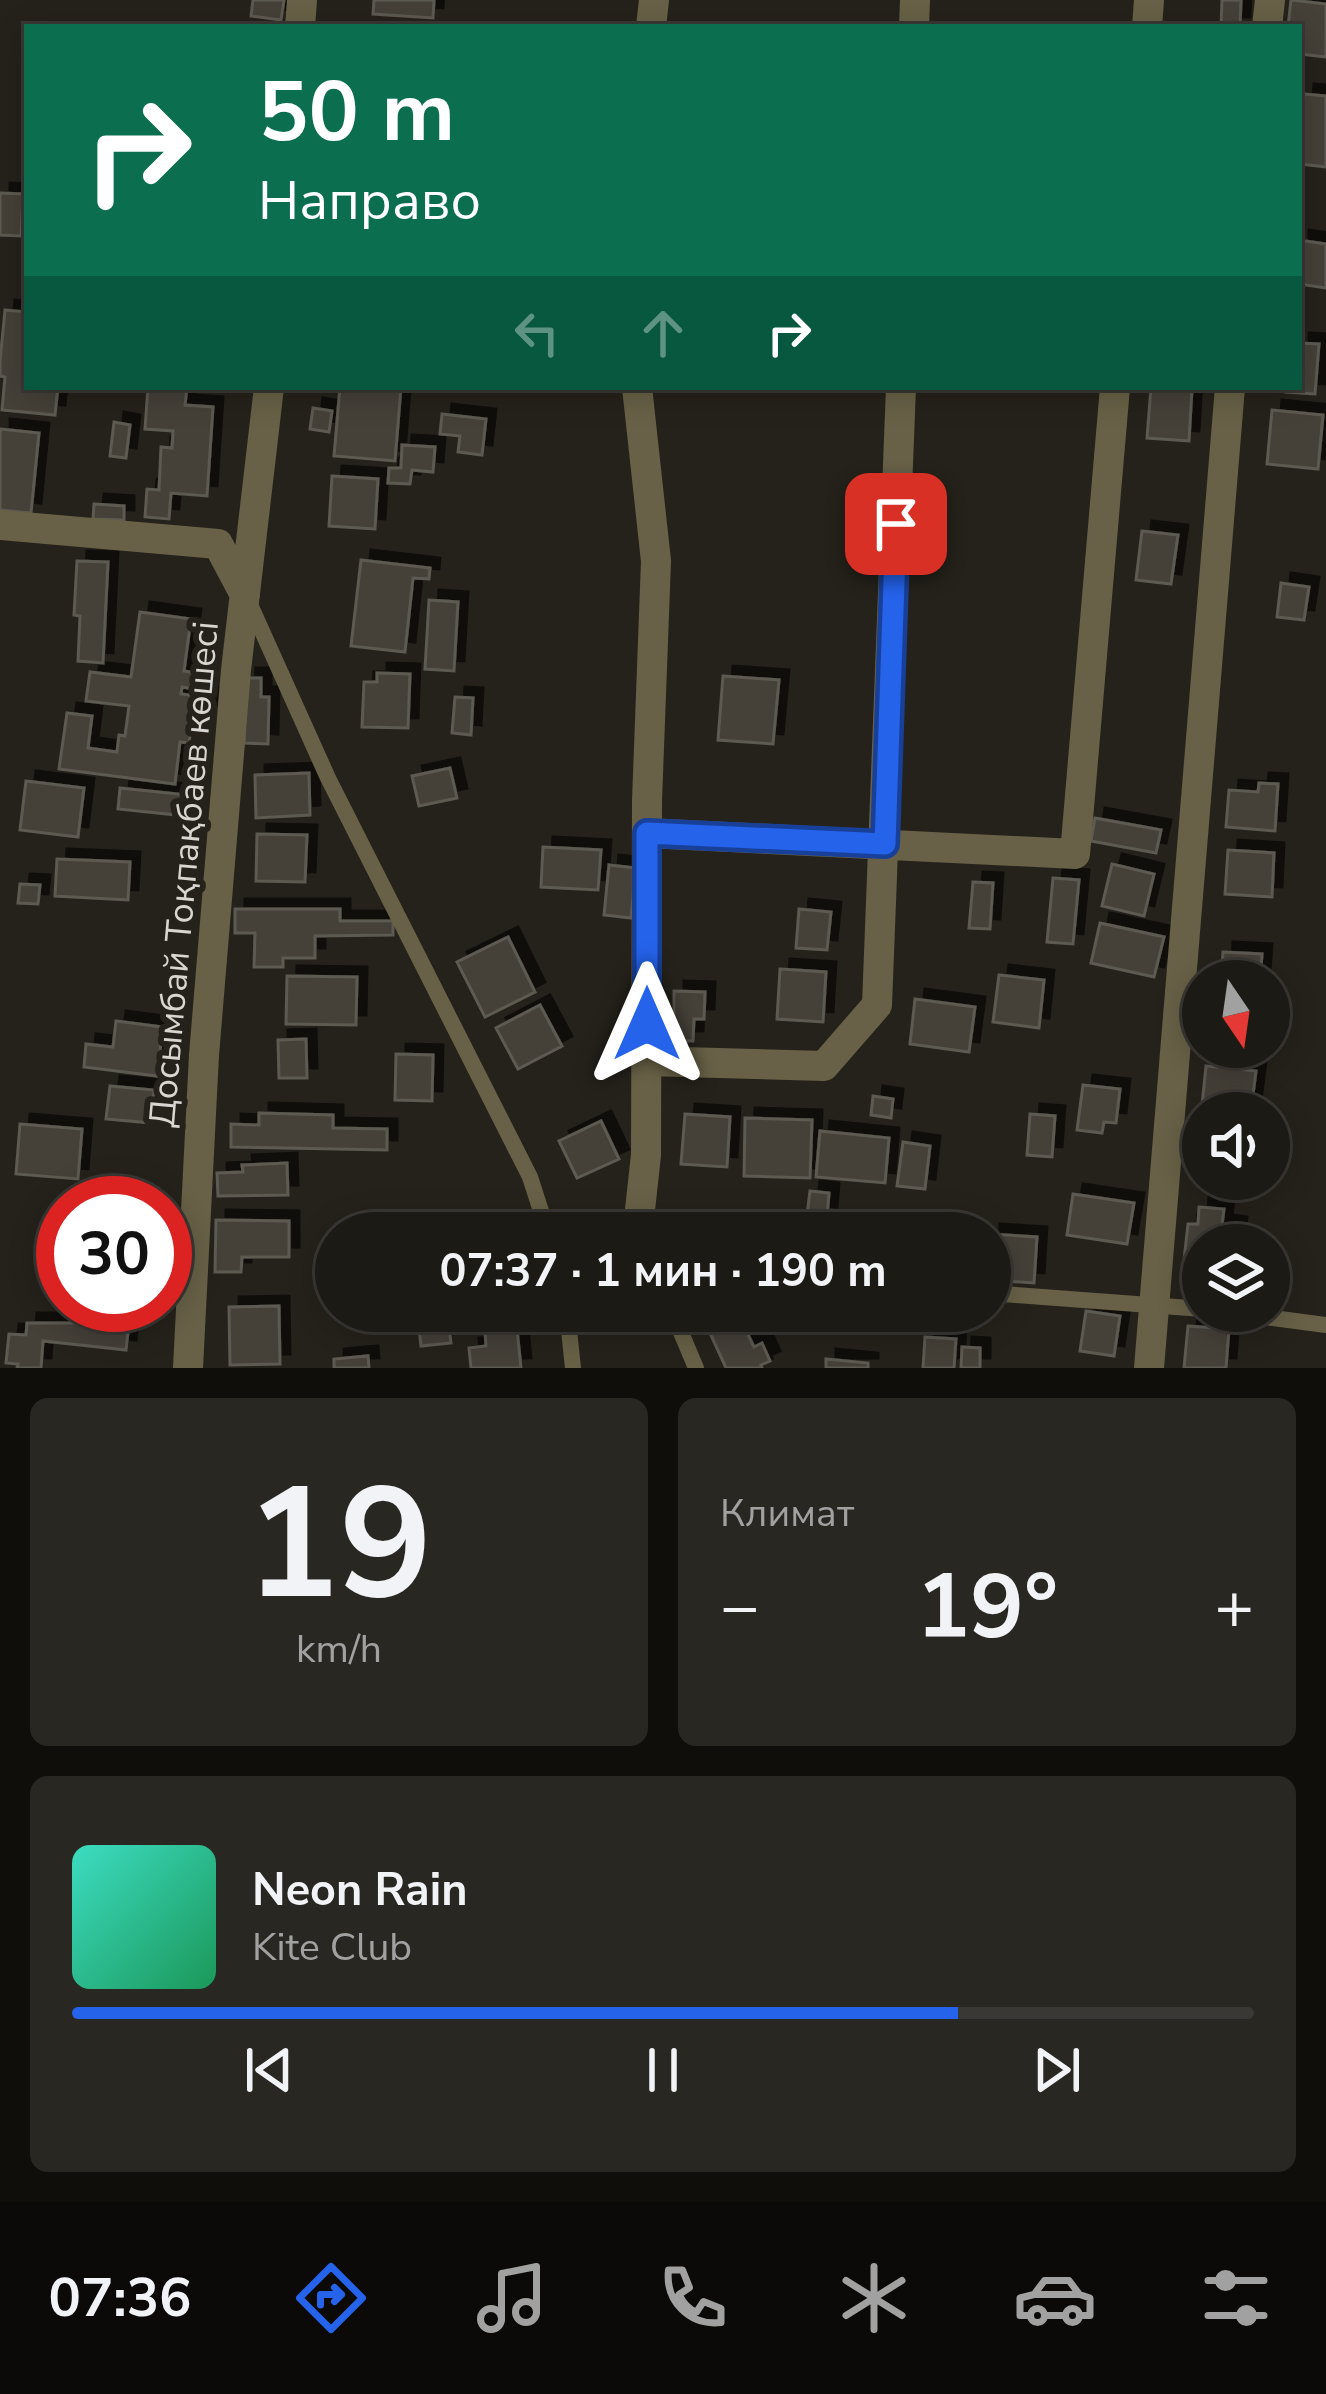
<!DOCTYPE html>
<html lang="ru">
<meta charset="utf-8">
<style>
body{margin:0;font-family:"Nunito Sans",sans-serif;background:#292722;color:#f1f3f6;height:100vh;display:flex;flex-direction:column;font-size:45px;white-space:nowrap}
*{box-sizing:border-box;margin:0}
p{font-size:39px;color:#a0a1a0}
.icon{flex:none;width:66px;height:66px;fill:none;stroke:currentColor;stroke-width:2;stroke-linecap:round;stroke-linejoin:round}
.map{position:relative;height:1368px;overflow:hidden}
.side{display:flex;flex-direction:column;gap:30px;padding:30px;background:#0f0e0b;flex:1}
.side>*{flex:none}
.top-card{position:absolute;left:24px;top:24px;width:1278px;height:366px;border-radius:0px;box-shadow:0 6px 30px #0003,0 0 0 3px #3a3834;background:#0b6e4f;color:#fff;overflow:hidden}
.needle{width:78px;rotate:167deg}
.tools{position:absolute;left:1182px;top:960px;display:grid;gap:24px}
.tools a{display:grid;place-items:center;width:108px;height:108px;border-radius:50%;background:#1c1a14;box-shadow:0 6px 30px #0003,0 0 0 3px #3a3834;font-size:60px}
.speed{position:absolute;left:36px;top:1176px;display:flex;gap:24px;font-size:60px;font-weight:700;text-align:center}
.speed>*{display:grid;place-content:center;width:156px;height:156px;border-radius:50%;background:#1c1a14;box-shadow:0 6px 30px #0003,0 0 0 3px #3a3834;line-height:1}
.speed .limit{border:18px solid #d22;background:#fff;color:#111}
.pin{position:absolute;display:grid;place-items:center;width:102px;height:102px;color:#fff;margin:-51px;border-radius:24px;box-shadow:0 6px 18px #0006}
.me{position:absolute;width:132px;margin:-66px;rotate:0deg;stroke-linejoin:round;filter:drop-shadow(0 0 9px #0008)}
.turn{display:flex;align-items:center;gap:42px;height:252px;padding:0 36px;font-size:54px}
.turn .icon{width:156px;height:156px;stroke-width:2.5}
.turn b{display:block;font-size:84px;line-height:102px}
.lanes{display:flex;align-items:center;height:114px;padding:0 36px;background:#0003;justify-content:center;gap:60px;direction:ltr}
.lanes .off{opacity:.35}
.big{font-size:90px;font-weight:700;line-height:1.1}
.side .widget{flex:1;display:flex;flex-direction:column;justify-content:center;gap:18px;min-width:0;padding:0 42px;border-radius:18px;background:#292722}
.side .dial{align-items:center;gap:0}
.dial b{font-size:156px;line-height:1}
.song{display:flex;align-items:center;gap:36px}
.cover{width:144px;height:144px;border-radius:18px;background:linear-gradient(135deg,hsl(170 70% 55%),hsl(150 70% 35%))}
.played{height:12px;border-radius:6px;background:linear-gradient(90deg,#2563eb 75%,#3a3834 75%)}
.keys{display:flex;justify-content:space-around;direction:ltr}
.heat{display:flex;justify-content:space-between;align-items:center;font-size:66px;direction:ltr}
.side .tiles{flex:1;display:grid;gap:30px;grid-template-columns:1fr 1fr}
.widget:last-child{grid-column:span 2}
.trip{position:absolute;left:315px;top:1212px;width:696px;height:120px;border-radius:60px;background:#1c1a14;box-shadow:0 6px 30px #0003,0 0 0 3px #3a3834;font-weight:700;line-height:120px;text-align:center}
.tab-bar{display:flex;height:192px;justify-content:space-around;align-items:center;background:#0b0a08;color:#a0a1a0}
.tab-bar .icon{width:84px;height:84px}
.tab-bar .selected{color:#2563eb}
.tab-bar b{font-size:54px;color:#f1f3f6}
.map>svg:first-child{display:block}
.building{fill:#444139;stroke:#5c5a51;stroke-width:3;filter:url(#shadow)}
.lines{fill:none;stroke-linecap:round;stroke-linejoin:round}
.service{stroke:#686147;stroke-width:16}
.minor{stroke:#686147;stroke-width:30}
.route-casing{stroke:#184099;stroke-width:30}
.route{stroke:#2563eb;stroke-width:21}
.labels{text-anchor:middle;stroke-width:12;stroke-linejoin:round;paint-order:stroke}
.street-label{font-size:36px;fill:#d8d6d1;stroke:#25221b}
</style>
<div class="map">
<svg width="1326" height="1368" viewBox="0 0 1326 1368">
<defs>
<filter id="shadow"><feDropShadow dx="10" dy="-10" stdDeviation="0" flood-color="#0009"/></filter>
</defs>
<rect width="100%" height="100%" fill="#25221b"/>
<path class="building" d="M253,0h31l-3,20 -30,-4z
M374,0h60l-1,18 -60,-4z
M1222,0h19l-1,27h-19z
M1291,0l35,4v53l-27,-3v-27h-11z
M1304,94l22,2v71l-27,-3z
M0,193l23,1 -2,42 -21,-1z
M1299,240l27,4v44l-27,-4z
M5,310l22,2v75h31l-3,28 -53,-5 3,-33 -5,-1v-15z
M1299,343l20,1 -4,50 -29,-2 1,-5h12z
M148,387h39l-2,18 28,2 -6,89 -36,-3 -2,26 -24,-2 2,-28 12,1 2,-43 11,1 1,-17 -28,-2z
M340,387h61l-6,74 -61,-5z
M1151,387l41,2 -3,52 -42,-3z
M313,408l19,3 -3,21 -19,-3z
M1272,410l51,5 -5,54 -51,-5z
M442,414l44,5 -4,36 -24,-3 2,-16 -20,-2z
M114,422l16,3 -4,33 -16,-2z
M0,429l39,4 -8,80 -31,-3z
M402,445l33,2 -2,25 -21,-2 -2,14 -22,-1 1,-15h12z
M332,476l46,3 -3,50 -46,-3z
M94,504l30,2v14l-31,-1z
M1142,531l36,4 -7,49 -35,-4z
M361,560l69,8 -1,11 -16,-1 -8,74 -54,-6z
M77,561l31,1 -5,101 -25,-2 2,-45 -6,-1z
M1281,583l28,4 -5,33 -27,-3z
M429,600l29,2 -4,69 -29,-2z
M140,612l51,7 -7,52 12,2 -2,16 -12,-2 -1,7 27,3 -2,19 -13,-2 -4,29 -9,-1 -5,42 -116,-15 8,-56 25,3 -4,32 29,4 2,-17 6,1 4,-30 -43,-5 4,-29 41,5z
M377,673l33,1 -2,54 -46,-1 2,-45h13z
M723,676l56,4 -6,64 -55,-4z
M246,678h15v19h8l-1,47 -24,-1z
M455,697l18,1 -2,37 -19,-2z
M450,768l7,30 -38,8 -7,-30z
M309,773l1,42 -54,3 -1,-43z
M26,781l58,7 -6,49 -58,-7z
M1259,783l19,1 -3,47 -49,-4 3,-37 29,2z
M120,788l68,7 -2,21 -68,-7z
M1095,818l66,12 -5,23 -65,-12z
M257,834l50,1 -2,47 -49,-1z
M543,847l58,3 -3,40 -57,-3z
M1228,850l46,3 -2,44 -47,-3z
M57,859l73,3 -2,38 -73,-4z
M1112,864l42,10 -10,42 -42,-10z
M609,865l27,3 -5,50 -27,-3z
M1053,878l26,2 -6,64 -26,-2z
M973,882l20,1 -3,46 -21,-1z
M20,884l20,1 -2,19 -20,-1z
M235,909h105v12h53v14l-78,1v22h-32v9h-29l1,-34h-20z
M799,909l32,3 -4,38 -31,-2z
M1100,923l64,14 -10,40 -63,-14z
M508,937l27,55 -50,25 -28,-55z
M1223,952l39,2 -2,27h-39z
M780,969l46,3 -3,50 -46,-3z
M999,975l45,5 -5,48 -46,-6z
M287,976l70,1 -1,48 -70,-1z
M674,991l31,1 -1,27h-10l-1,22h-19z
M915,999l60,8 -6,45 -59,-8z
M540,1005l22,41 -44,23 -22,-41z
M116,1021l47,6 -6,49 -73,-9 2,-23 27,3z
M306,1039l1,39h-28l-1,-38z
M396,1054l37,1 -1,46 -37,-1z
M1206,1066l50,5 -5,39 -49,-5z
M1083,1085l37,4 -4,34 -12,-1 -2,11 -25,-3z
M110,1086l44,4 -3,33 -45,-4z
M873,1096l20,3 -2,19 -20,-3z
M259,1113l74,2v13l54,1v21l-156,-3v-23l28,1z
M685,1114l45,3 -3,50 -46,-3z
M1030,1114l25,2 -3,41 -25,-2z
M745,1118l67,2 -2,58 -66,-2z
M601,1121l18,38 -42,19 -18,-37z
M20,1124l62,5 -4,50 -62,-5z
M820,1131l69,7 -4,45 -69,-6z
M903,1142l27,4 -5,43 -28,-3z
M287,1163l1,32 -70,1 -1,-23 26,-1 -1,-7z
M810,1191l19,2 -2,24 -20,-2z
M1073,1194l61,9 -7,41 -60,-9z
M1199,1207l25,2 -2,16 15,2 -2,18h-32v17l-19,-2 4,-36h10z
M216,1220l73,1v36h-47l-1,15h-26z
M831,1221l52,4 -1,8h-52z
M990,1234l47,3 -3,46 -44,-3z
M75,1305h56l-5,45 -83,-9 -2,27h-24l1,-4 -12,-1 3,-29 17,1 1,-12h46z
M279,1306l1,58 -50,1 -1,-58z
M389,1311h52l2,17 6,-1 2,16 -30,3 -2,-18 -28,2z
M514,1311h26v12h-26z
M1086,1311l34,5 -6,40 -34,-5z
M739,1316l15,31 8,-4 8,18 -9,4 1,3h-36l-17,-37z
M1188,1326l41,3 -3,39h-42z
M517,1329l4,39h-50l-2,-20 17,-2 -1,-15z
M925,1337l31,2 -2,29h-31z
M962,1347l18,1v20h-19z
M368,1356l1,12h-35v-9z
M826,1359l42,4v5h-42z"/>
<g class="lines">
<path class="service" d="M248,600l80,178 202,399 18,56
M990,1293l213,16
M567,1311l6,57
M672,1311l24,57
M1219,1311l107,14"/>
<path class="minor" d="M300,27l2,-27
M651,27l3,-27
M914,27l1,-27
M1147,27l2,-27
M1267,27l3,-27
M637,387l19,174 -9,240 -1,354 -8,73 7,5
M0,525l218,19 27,51
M647,833l428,21 40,-467
M646,1061l178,5 53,-61 24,-618
M188,1368l16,-313 32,-385 33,-283
M1149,1368l81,-981"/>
</g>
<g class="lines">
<g class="route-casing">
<path id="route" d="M647,1024v-191l238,11 11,-320"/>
</g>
<use href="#route" class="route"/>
</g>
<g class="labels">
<g class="street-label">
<text transform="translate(183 874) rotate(-85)" y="13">Досымбай Тоқпақбаев көшесі</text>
</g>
</g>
</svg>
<div class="tools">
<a><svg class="needle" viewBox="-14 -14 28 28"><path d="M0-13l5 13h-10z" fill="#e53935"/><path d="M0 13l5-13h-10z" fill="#a0a1a0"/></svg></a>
<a><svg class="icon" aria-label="sound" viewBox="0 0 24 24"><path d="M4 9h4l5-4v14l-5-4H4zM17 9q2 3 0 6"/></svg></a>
<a><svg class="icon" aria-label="layers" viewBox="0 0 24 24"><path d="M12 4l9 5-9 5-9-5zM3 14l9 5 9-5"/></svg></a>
</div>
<div class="speed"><div class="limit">30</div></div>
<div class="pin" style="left:896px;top:524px;background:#d93025"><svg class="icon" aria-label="arrive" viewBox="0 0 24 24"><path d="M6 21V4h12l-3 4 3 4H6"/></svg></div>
<svg class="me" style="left:647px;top:1024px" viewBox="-20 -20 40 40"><path d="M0-17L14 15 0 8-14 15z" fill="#2563eb" stroke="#fff" stroke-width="4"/></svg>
<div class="trip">07:37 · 1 мин · 190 m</div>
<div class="top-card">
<div class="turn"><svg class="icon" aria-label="right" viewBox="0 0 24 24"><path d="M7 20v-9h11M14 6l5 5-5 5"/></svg><div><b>50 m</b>Направо</div></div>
<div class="lanes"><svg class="icon off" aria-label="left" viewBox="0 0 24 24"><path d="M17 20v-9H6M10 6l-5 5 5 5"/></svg><svg class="icon off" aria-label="ahead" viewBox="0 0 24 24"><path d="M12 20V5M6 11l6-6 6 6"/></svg><svg class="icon" aria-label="right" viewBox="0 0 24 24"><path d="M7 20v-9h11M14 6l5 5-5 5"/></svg></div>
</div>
</div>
<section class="side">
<div class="tiles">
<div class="widget dial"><b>19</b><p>km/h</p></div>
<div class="widget"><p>Климат</p>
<div class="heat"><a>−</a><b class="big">19°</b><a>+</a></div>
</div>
<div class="widget">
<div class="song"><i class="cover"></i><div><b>Neon Rain</b><p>Kite Club</p></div></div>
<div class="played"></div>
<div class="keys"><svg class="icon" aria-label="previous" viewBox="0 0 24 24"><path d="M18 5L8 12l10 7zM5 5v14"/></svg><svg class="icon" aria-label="pause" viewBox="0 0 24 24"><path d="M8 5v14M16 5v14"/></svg><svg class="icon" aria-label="next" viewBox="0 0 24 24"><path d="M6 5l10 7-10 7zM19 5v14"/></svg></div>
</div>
</div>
</section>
<nav class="tab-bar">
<b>07:36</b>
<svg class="icon selected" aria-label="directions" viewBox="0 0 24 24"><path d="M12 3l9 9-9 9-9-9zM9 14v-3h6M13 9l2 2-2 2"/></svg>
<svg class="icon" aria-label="music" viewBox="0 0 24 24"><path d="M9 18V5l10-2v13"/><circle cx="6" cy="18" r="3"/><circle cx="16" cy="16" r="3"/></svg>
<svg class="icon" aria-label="phone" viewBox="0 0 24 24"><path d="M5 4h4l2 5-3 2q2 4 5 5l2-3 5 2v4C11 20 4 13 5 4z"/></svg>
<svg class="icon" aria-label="climate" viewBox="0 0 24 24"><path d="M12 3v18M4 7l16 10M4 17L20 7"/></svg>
<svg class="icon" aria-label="car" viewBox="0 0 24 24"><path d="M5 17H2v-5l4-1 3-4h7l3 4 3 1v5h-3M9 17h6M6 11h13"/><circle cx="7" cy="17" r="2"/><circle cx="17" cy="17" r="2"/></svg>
<svg class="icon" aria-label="filters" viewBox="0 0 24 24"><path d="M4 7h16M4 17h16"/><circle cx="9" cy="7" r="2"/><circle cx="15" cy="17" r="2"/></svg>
</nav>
